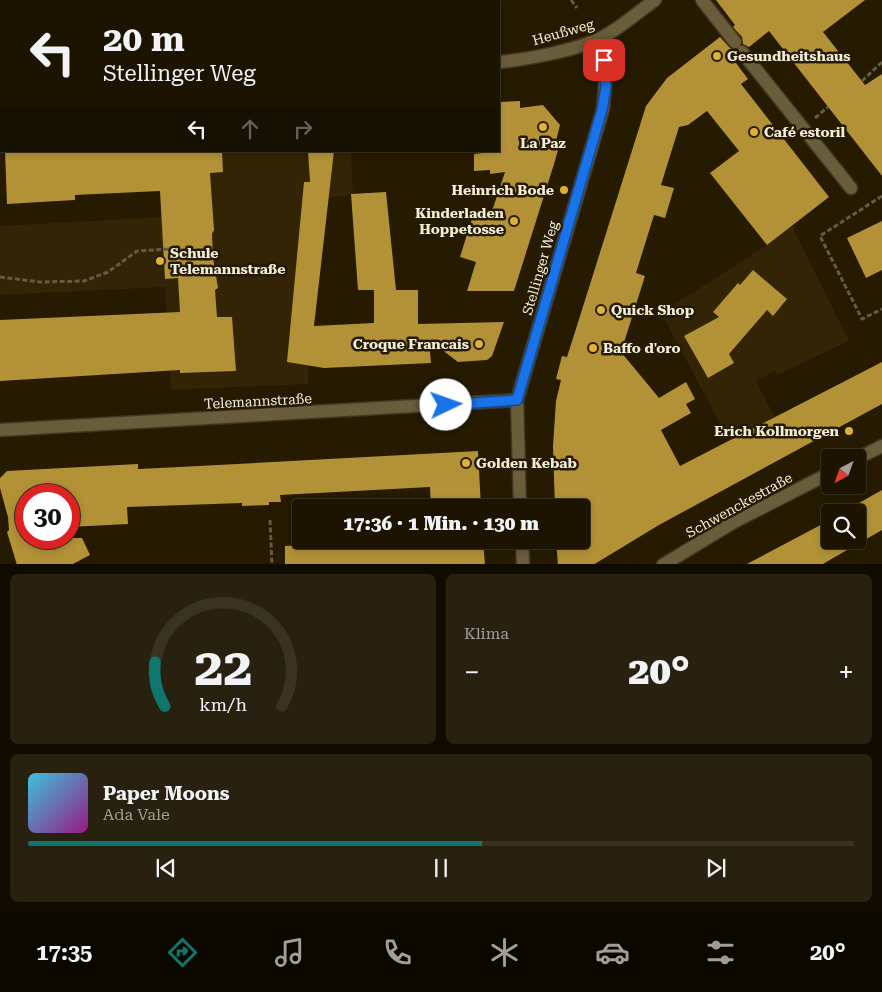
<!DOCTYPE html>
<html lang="de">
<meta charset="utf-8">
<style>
body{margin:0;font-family:"Roboto Serif",serif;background:#29210f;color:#f1f3f6;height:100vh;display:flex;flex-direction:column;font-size:19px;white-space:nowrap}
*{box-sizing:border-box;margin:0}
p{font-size:16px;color:#a09e99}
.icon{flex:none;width:28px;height:28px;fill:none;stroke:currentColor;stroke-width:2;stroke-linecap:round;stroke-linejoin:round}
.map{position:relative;height:564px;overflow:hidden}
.panel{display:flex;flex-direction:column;gap:10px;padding:10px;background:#0f0b00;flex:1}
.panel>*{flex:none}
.guide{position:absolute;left:0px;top:0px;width:500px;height:152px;box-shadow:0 2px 8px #0003,0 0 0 1px #3a3322;background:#1c1400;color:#f1f3f6;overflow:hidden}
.needle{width:32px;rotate:221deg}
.tools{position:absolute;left:821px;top:449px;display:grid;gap:10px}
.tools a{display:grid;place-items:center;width:45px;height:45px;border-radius:5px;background:#1c1400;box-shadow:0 2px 8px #0003,0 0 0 1px #3a3322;font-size:25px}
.speed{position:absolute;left:15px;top:484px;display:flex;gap:10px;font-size:25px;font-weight:700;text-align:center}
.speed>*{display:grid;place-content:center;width:65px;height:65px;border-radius:50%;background:#1c1400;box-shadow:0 2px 8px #0003,0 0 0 1px #3a3322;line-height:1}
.speed .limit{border:8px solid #d22;background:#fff;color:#111}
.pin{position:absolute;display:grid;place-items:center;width:42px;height:42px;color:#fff;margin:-21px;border-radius:10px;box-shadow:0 2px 8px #0006}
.me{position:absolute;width:55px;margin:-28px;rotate:87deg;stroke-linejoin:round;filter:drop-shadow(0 0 4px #0008)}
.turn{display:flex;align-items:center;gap:18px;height:105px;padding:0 20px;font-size:22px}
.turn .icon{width:65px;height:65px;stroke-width:2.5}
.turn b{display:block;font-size:35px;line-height:42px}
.lanes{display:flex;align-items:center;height:48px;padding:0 20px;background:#0003;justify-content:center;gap:25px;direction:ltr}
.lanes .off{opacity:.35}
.big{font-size:38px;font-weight:800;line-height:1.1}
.panel .tile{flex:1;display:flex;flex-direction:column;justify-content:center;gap:8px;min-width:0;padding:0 18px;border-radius:8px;background:#29210f}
.panel .dial{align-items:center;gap:0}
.dial svg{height:130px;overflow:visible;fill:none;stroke:#3a3322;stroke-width:7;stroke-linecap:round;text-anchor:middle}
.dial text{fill:#f1f3f6;stroke:none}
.song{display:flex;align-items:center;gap:15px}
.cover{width:60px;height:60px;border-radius:8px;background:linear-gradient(135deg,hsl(190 70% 55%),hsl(310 70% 35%))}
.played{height:5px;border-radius:2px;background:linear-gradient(90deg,#0f766e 55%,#3a3322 55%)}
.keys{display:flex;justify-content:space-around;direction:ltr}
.heat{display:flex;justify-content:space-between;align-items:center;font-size:28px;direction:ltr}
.panel .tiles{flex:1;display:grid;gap:10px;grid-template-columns:1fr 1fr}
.tile:last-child{grid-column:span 2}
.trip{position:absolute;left:292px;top:499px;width:298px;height:50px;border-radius:5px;background:#1c1400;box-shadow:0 2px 8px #0003,0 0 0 1px #3a3322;font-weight:800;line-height:50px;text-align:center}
.dock{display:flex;height:80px;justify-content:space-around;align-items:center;background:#0b0800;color:#a09e99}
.dock .icon{width:35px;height:35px}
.dock .active{color:#0f766e}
.dock b{font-size:22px;color:#f1f3f6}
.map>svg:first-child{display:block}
.built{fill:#322404}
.building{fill:#b39237}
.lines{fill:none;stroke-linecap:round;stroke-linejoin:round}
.minor-casing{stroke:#43381f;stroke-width:15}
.path{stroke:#655b43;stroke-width:3;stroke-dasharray:5 2.5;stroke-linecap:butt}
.minor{stroke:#6a5d3c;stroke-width:12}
.route-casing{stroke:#114b97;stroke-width:12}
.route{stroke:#1a73e8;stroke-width:9}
.poi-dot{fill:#ddb133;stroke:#261b00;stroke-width:2}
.labels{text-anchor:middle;stroke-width:5;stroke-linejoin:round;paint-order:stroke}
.street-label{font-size:14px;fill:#f2ecdb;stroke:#261b00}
.poi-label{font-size:14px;font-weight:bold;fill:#f2ecdb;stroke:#261b00;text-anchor:start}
</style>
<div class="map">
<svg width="882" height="565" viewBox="0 0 882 565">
<rect width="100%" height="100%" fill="#261b00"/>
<path class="built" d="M159,151h192l2,43 -25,4 -20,167v19l-137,6 -6,-103 -165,8v-69l161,-9z
M792,226l57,115 -72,34 -2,-4 -19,10 37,72 -88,46 -19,-36 43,-23 -68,-127 106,-68z"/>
<path class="building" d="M716,0h149l-42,32 42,53 17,-11v102l-113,-145 -20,16 -6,-3 -1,-7 -9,-10 2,-2z
M720,37l9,10 5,3 2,7 -3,2 15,20 -7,5 88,113 -62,48 -57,-72 29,-22 -32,-40 -19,14 -9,2 -18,58 13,3 -9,30 -11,-3 -18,58 9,3 -24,76 38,46 27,-16 9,17 -9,5 5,9 -30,17 19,36 202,-104v42l-223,121 -66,40h-35l-2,-25h25v-32h-26l-2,-62 3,-45 5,-21 -5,-1 6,-23 5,1 14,-44 65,-207 21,-28z
M520,101v7l23,-3 17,20 -5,20 4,2 -5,17 -40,127h-47l9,-29 -16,-5 15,-48 16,5 14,-42 -15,2v-4l-16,1v-17l25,-3v-49z
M5,151h217l1,21 -13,1 4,57 -2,4 1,24 5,30 -3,2 2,27h15l4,54 -56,2v-3l-180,11v-61l180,-8 -2,-34 -13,1 -5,-88 -85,4v5l-68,4z
M308,151h26l-20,175 60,-3v-33h-16l-7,-96 35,-2 10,98h22v34l86,-2 -12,34 -5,4 -29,2 -29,-22 2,23 -107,5 -37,-6 17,-180h6z
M882,221v49l-16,8 -19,-40z
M753,270l34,29 -14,17 -6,-6 -38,44 5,9 -26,15 -24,-42 35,-19 -6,-5 25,-29 2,2z
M478,451l3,57h-50l-1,-21 -150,8 1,7h-12v3l-27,1v-3l-115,4 1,17 -59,3v-32h-43v43h56l8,17 -19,10h-54l-10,-33 2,-2 -1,-13 -8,-29v-10l7,-7 131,-7v5l42,-2z
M882,490v40l-61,35h-76l85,-45v20h28v-28h-15z
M398,540h85l2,25h-200v-19z"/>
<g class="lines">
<g class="minor-casing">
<path id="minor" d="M702,0l33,42
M279,1v-1
M742,52l109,136
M499,62c25,-2 72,-11 95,-21 22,-9 41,-27 61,-41
M0,87h1
M0,430l517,-30
M858,458l24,-12
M520,508l-3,-108 86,-291c3,-29 5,-41 -9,-68
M522,540l1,25
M663,565l69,-42 98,-50"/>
</g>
<path class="path" d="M368,0l2,1
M571,0l6,8
M862,81l20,-19
M815,118l13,-11
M882,196l-62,40 42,83 20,-10
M0,277l40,5 44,-1 24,-9 29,-21 33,-2
M270,520l2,45"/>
<use href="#minor" class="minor"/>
</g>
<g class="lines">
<g class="route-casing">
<path id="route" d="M446,405l71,-5 85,-290 4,-23 -2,-27"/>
</g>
<use href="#route" class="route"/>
</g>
<g class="poi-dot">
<circle cx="717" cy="56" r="5"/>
<circle cx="543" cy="127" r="5"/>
<circle cx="754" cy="132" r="5"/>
<circle cx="564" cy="190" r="5"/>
<circle cx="514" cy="221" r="5"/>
<circle cx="160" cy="261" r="5"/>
<circle cx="601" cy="310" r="5"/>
<circle cx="479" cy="344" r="5"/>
<circle cx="593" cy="348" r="5"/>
<circle cx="849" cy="431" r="5"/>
<circle cx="466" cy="463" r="5"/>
</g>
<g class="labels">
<g class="street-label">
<text transform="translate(563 32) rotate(-16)" y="5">Heußweg</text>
<text transform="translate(540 268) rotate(-74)" y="5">Stellinger Weg</text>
<text transform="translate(258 401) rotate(-3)" y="5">Telemannstraße</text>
<text transform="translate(739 505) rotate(-29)" y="5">Schwenckestraße</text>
</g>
<g class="poi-label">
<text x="727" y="61">Gesundheitshaus</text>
<text x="764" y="137">Café estoril</text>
<text x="543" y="148" text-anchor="middle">La Paz</text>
<text x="554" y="195" text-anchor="end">Heinrich Bode</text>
<text x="504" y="218" text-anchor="end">Kinderladen<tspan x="504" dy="16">Hoppetosse</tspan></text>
<text x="170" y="258">Schule<tspan x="170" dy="16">Telemannstraße</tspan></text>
<text x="611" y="315">Quick Shop</text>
<text x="469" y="349" text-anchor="end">Croque Francais</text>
<text x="603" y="353">Baffo d'oro</text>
<text x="839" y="436" text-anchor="end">Erich Kollmorgen</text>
<text x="476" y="468">Golden Kebab</text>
</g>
</g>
</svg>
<div class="tools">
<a><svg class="needle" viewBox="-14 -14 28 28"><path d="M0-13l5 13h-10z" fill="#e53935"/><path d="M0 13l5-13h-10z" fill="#a09e99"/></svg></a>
<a><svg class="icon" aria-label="search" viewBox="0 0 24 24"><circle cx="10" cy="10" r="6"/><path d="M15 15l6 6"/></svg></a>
</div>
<div class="speed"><div class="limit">30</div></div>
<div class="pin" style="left:604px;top:60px;background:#d93025"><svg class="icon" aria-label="arrive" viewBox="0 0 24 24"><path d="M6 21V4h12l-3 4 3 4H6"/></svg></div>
<svg class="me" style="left:446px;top:405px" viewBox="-20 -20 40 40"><circle r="19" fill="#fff"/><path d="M0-13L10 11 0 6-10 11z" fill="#1a73e8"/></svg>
<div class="trip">17:36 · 1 Min. · 130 m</div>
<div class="guide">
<div class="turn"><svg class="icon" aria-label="left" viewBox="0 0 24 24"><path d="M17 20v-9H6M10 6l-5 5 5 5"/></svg><div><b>20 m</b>Stellinger Weg</div></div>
<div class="lanes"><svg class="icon" aria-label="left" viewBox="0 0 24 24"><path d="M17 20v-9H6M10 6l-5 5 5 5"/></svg><svg class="icon off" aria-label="ahead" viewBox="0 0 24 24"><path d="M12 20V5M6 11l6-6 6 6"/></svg><svg class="icon off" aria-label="right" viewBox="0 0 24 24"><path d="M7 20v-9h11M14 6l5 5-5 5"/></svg></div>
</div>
</div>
<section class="panel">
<div class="tiles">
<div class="tile dial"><svg viewBox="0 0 100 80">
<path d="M14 69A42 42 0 1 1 86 69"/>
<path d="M14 69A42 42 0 0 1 8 42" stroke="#0f766e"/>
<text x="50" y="56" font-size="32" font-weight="700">22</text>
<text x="50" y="72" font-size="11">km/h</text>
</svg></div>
<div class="tile"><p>Klima</p>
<div class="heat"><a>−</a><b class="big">20°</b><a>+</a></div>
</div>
<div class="tile">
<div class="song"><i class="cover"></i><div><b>Paper Moons</b><p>Ada Vale</p></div></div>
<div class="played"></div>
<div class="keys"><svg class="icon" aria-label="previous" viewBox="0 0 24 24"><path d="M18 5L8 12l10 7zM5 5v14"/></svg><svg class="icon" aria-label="pause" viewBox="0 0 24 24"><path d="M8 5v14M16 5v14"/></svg><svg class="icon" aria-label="next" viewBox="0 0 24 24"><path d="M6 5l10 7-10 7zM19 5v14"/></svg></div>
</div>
</div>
</section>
<nav class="dock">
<b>17:35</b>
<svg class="icon active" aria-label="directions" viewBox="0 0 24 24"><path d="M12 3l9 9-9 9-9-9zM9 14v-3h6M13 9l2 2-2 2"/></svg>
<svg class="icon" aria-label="music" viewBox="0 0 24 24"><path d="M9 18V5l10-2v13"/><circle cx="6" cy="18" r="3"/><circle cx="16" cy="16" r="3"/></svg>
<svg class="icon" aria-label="phone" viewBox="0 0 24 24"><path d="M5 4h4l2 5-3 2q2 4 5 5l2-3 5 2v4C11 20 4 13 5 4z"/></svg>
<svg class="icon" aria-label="climate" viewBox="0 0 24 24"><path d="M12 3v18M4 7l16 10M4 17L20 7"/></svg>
<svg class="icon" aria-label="car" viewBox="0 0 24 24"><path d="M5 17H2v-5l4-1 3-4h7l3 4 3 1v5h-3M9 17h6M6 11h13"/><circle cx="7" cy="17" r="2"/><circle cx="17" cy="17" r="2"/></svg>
<svg class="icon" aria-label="filters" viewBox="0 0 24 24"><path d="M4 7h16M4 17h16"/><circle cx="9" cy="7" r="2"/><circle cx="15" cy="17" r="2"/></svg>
<b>20°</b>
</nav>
